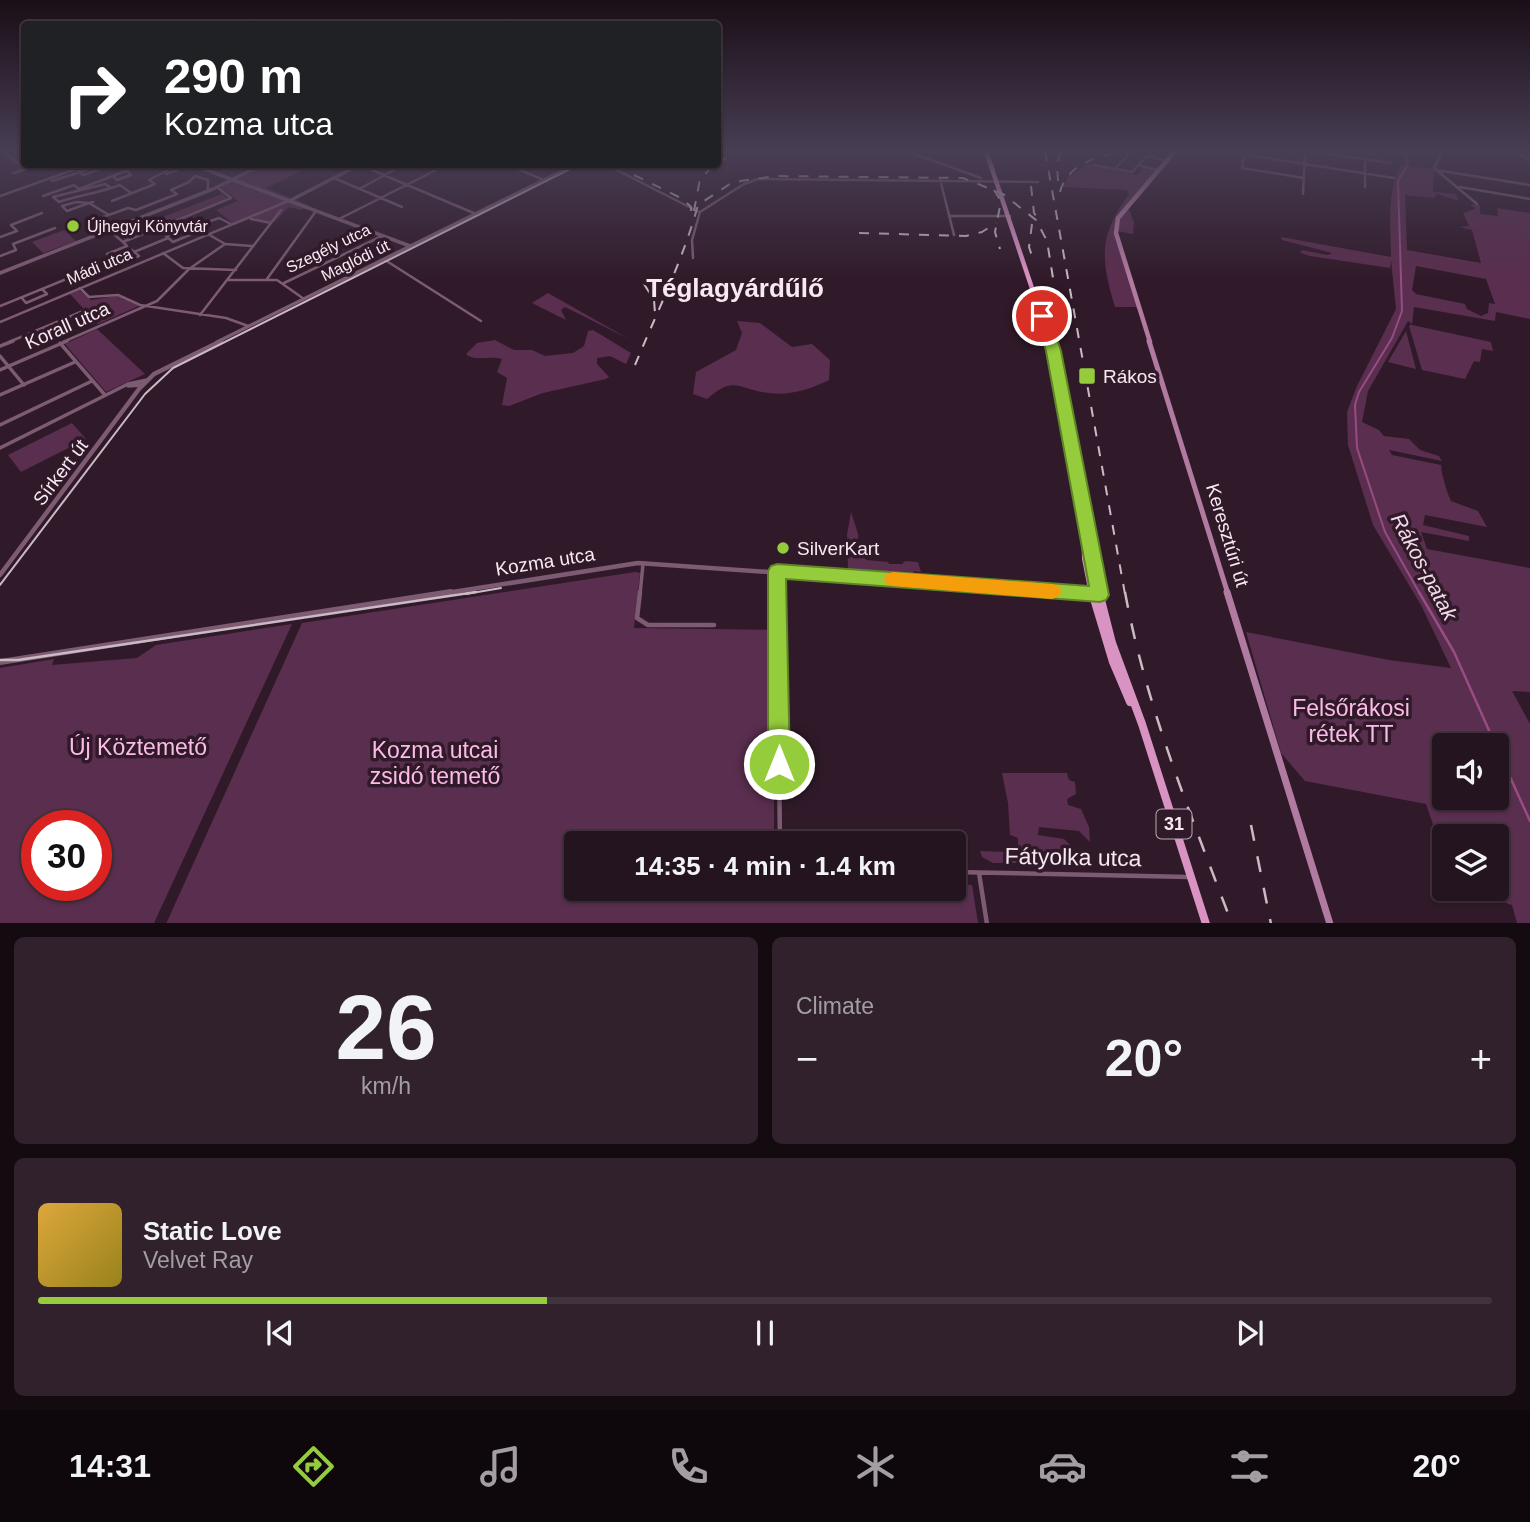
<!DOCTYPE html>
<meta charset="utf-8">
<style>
body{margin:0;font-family:Helvetica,sans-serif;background:#30212c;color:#f1f3f6;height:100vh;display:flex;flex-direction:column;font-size:26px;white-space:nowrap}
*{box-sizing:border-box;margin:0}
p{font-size:23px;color:#a39ea4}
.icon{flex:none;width:38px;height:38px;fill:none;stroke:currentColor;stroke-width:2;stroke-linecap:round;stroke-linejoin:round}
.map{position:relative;height:923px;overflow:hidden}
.panel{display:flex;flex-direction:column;gap:14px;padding:14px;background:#140b11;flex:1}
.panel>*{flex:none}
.guide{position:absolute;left:21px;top:21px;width:700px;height:147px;border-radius:7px;box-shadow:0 2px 5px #0004,0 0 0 2px #41333d;background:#202124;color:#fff;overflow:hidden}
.tools{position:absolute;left:1432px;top:733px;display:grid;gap:14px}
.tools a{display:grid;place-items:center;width:77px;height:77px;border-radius:7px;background:#24141f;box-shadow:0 2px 5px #0004,0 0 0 2px #41333d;font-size:35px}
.speed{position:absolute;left:21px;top:810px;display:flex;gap:14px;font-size:35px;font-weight:700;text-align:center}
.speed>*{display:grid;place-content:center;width:91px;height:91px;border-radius:50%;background:#24141f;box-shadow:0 2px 5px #0004,0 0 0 2px #41333d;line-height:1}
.speed .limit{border:10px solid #d22;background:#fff;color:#111}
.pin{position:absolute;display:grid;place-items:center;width:60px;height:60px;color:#fff;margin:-30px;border:4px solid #fff;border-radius:50%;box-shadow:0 2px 7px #0007}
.me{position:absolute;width:77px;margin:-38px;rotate:0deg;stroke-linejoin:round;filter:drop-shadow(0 0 5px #0008)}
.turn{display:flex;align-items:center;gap:24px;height:147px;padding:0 28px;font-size:32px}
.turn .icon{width:91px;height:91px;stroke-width:2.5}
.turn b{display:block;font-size:49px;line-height:60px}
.big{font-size:52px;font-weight:700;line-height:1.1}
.panel .card{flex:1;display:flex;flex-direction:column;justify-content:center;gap:10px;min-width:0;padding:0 24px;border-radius:10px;background:#30212c}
.panel .dial{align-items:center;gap:0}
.dial b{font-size:91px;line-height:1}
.song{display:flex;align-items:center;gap:21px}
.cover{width:84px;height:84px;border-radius:10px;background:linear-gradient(135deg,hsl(40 70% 55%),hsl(50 70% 35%))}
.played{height:7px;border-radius:4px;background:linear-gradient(90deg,#94cc3c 35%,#41333d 35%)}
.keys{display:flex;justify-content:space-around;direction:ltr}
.heat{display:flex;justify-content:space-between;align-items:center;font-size:38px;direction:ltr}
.panel .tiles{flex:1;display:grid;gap:14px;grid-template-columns:1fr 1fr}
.card:last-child{grid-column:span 2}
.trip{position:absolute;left:564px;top:831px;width:402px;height:70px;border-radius:7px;background:#24141f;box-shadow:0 2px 5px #0004,0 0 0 2px #41333d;font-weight:700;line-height:70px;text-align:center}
.tab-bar{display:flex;height:112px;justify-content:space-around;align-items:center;background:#0e080c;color:#a39ea4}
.tab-bar .icon{width:49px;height:49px}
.tab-bar .on{color:#94cc3c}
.tab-bar b{font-size:32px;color:#f1f3f6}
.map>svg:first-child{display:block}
.green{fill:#5a2e4e;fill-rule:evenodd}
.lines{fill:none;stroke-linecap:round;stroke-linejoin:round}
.stream-far1{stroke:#984c83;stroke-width:2}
.stream{stroke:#984c83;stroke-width:2.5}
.minor-far2{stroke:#7d5b72;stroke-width:2.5}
.minor-far1{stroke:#7d5b72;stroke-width:3.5}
.minor{stroke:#7d5b72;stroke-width:4.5}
.tertiary-far2{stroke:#7d5b72;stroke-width:3.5}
.tertiary-far1{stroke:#7d5b72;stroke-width:4.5}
.tertiary{stroke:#7d5b72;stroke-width:6}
.secondary-far2{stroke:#b17aa0;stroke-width:4.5}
.secondary-far1{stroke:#b17aa0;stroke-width:5}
.secondary{stroke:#b17aa0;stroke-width:7}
.primary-far2{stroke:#d993c3;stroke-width:4.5}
.primary-far1{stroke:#d993c3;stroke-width:6}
.primary{stroke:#d993c3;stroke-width:8}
.tram-far1{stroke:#cabac5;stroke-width:2}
.tram{stroke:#cabac5;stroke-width:2.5}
.rail-far1{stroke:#cabac5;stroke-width:2;stroke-dasharray:10 10;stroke-linecap:butt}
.rail{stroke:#cabac5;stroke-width:2.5;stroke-dasharray:16 16;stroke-linecap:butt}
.route{fill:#94cc3c;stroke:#608527;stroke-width:2}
.slow{fill:#f59e0b}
.poi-dot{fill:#94cc3c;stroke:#301a29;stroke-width:2.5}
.labels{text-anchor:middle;stroke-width:7;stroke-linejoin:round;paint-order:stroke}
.far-poi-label{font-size:16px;fill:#f7e8f2;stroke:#301a29;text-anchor:start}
.far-street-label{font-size:16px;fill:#f7e8f2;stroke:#301a29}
.shield{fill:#301a29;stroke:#bbaab6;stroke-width:2}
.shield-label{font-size:18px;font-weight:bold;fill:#f7e8f2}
.street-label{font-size:19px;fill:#f7e8f2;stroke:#301a29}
.poi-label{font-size:19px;fill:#f7e8f2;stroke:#301a29;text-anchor:start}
.water-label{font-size:21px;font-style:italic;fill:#f1dbe9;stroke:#301a29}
.near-park-label{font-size:23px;fill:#fcbbe7;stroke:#301a29}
.near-street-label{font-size:23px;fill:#f7e8f2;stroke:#301a29}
.district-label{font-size:26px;font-weight:bold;fill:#f7e8f2;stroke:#301a29}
</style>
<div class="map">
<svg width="1530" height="924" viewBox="0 0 1530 924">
<rect width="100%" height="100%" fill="#301a29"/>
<path class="green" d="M1088,164l49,11 7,-8 15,3 -31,37 6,15 -1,12 -16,-3 23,82 -4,-6h-21c-15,-50 -16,-71 14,-113l-2,-4 -65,-3 8,-12z
M265,165h49l-48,23 44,18 -9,4 -12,-3 -15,15 -23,-4 -16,7 -19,-15 22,-9 -18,-14z
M1401,165l33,4 -1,23 23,2 3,7 -22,-7 -3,4 -29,-3 2,55 74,13 -9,-33 -13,-3 10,-1 -6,-13 12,-4 -4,-5 9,1v9l18,2 -1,-8 33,5v106l-34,-7 -1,9 -81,-14 -2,18 79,17 2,9 -11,-2 -2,13 -6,-1 -9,18 -43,-9 -13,-44 3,-2 -4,-3 -40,70 -6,31 17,8 5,6 25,3 11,11 19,6 3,5 -53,-11 3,5 49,10c0,8 7,30 10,36l27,10 9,16 -62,-12 -2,10 46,11v5l-48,-9 6,17 103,19v124l-18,-1 18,33v199h-13l-5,-18 -46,-16h30v-53h-52v21l-18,-53 -121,-23 -24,-28 -35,-121 143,28 62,8 -30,-63 -48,-80 -25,-80 -1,-33 10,-26 39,-77 -5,-49 -1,8 -80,-12 -10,-3 2,-3 26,5 4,-2 -50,-13 -1,-3 110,20c0,-30 -5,-65 10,-92zM1416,266l70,13 9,25 -6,-1 -1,10 -7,3 -14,-7 -2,-5 -49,-10 -4,-4zM1444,746h52v52h-52z
M222,194l5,4 -102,42 -6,-6z
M64,230l12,11 -33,12 -11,-11z
M79,290l12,10 25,-4 23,10 -41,18 -28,-30z
M548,293l81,46 -64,-32 -4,3 5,10 -34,-17z
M737,321l23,2 32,24 20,-3 18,16 -1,20c-18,9 -39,16 -60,13 -30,-3 -34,-19 -62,6l-14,-5 3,-22 40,-22 6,-17z
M97,329l48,45 -39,18 -41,-48z
M593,330l38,23 -5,11 -16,-8 -13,2v6l12,13 -3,2 -63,14 -34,13 -7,-1 5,-27 -10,-6 5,-13c-12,-4 -28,3 -36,-5l11,-11 18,-3 19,10h18l13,6 28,-3 11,-7 4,-15z
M1406,331l10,38 -28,-7z
M72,423l14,16 -65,33 -13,-17z
M851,512l7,22 1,21 8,5 21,2 1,2h13l3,-3 13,1 3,10 -7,-1 -4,7 -5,1 -34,-8 -23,1 -1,-37z
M635,572l5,1 -6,55 140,2v213l-198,1v45h378v-5l18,1 6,38 -812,1 136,-301z
M292,624l-138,299h-154v-255l54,-9 -2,6 85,-7 19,-13zM96,826v60h-59v-60z
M1002,773h65l2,7 6,2 1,12 -9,5 1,6 13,4 8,18 1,15 -11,-11 -40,-4 -1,8 26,4 21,20v4h-92l-11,-6 -2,-6 31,1 2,-5 5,-1v-8l-8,-3 -2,-32z"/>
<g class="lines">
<path class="stream-far1" d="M1397,151l9,4
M1405,151l3,13 -10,17 4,130 -10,27 -33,54 -4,13 2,43 28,84 35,62"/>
<path class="stream" d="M1419,592l35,60 42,94
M1496,746l34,75"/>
<path class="minor-far2" d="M2,151l24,18 12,-5
M906,151l75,27
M1223,151l171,27
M1245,151l-3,17 62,10
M1310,151l80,12
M1443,151l-9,17 43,36
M1512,151l18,9
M1148,156l18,5
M1365,159v28
M43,164l2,3 8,-3
M163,164l6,3
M506,164l38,16
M605,164l94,48
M360,165l116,49
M1094,165l38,7 20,-21
M96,166l4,3 -17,6 -3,-3z
M1141,166l18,4
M77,169l3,3
M1115,169l17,-18
M1436,170l94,15
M13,173l13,-4
M166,174l11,-4
M113,176l4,4 14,-5 -4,-4
M334,178l68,29
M940,179l14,56
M52,181l28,-9
M1460,187l70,12
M111,188l-6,-4 -52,13 6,5c21,-7 40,-9 61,-17l11,8
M361,188l44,-24
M1303,194l2,-43
M0,196l90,-32
M43,196l31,-11 5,4 65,-25
M112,201l43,-17 -6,-4 30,-16
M76,202l13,1 -22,8 -5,-5z
M89,203l20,12
M89,203l4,-1
M949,216h61
M103,217l25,-9 8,2 41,-16 -6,-4 18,-8 6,-6 13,4v10
M251,219l20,4
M339,219l109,-55
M155,229l20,-8
M109,230l14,12
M186,230l6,4 -19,8 -7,-6z
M186,230l33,-12 12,6
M208,234l17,10 27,2
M0,237l17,-6 -6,-6 31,-12
M132,250l7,6 -21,9 -7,-7z
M134,252l34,-14
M163,253l20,15 53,2
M107,254l20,-8 -4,-4 32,-13 5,4 20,-8 -5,-4 56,-23 -14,-11
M0,256l16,-6 -3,-6 42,-16
M693,258l-1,-18 8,-28 44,-28 14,-5 280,3
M385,260l96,61
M267,279l49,-68
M228,280h49l27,19
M284,283l98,-47
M80,288l9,9 29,-2 22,10 86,13 22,8
M22,298l4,5 21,-9 -5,-5
M0,306l96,-39 6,5 -22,9 -6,-5
M200,315l81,-105
M0,322l288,-121
M9,342l74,-31
M63,342l94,-41 32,-32 36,-25"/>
<path class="minor-far1" d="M60,343l45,52
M0,346l13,-5
M0,356l24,29
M0,370l67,-29
M128,386l14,-1
M0,395l75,-33
M0,425l92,-44
M0,448l128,-64 19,-4
M777,573v21
M640,594l3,-30"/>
<path class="minor" d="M640,592l-3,26 11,7h66
M777,592l3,252
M954,872l235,5
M979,873l8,51"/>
<path class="tertiary-far2" d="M191,164l219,82
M289,201l72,-37
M0,273l213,-84 51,-25
M217,342l359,-178"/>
<path class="tertiary-far1" d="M0,575l139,-186 15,-15 67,-33
M440,594l198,-31 450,31"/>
<path class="tertiary" d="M1062,592l30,2
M0,662l451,-70"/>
<path class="secondary-far2" d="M1150,342l-34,-109 2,-15 57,-67"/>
<path class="secondary-far1" d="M1149,341l79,253"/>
<path class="secondary" d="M1227,592l103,332"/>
<path class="primary-far2" d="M986,151l64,191"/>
<path class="primary-far1" d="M1050,341l50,253
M1084,517l1,42 7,35"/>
<path class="primary" d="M1092,592l21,70 17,40
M1099,592l13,51 30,81 64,200"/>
<path class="tram-far1" d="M0,585l145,-191 28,-26 407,-204
M466,594l35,-6"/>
<path class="tram" d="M0,660h18l458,-68"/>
<path class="rail-far1" d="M1045,151l80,443
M718,163l13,-8
M634,175l49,24 8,8v13
M1058,181l-1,-16 4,-14
M1031,186l3,27 7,10
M994,190l7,11 -6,31 5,17
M1060,192c7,-28 38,-36 63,-41
M694,211l6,-32 15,-15
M1032,224l-3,23 5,15
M859,233l107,3 16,-4 14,-9
M644,284l10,16 1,13
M635,365c22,-53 48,-105 63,-160l35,-23 43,-6 187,2 40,16 33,26 11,21 6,37"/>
<path class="rail" d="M1125,592c21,115 66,223 107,332
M1251,825l20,99"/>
</g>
<linearGradient id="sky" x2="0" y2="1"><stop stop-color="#1a0e17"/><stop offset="0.54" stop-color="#483e54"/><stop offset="1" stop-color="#483e54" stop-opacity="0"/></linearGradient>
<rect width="1530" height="280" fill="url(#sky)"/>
<path class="route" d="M1042,311l7,5 12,35 48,244 -3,5 -6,2 -314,-23 4,185 -4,7 -7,3 -8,-3 -3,-7v-193l3,-5 6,-2 312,22 -43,-235 -10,-35z"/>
<path class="slow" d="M893,572l159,12 7,2 3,5 -3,5 -7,3 -159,-13 -7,-2 -2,-5 2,-5z"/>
<g class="poi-dot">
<circle cx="73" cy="226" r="7"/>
<rect x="1078" y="367" width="18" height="18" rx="3.5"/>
<circle cx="783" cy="548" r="7"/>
</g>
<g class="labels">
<g class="far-poi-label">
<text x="87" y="232">Újhegyi Könyvtár</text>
</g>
<g class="far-street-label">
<text transform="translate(328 248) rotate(-26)" y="6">Szegély utca</text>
<text transform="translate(355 260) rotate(-26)" y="6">Maglódi út</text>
<text transform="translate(99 266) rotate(-23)" y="6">Mádi utca</text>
</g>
<rect class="shield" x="1156.5" y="809.5" width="35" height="29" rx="5"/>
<g class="shield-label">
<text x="1174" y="830">31</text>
</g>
<g class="street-label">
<text transform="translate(67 325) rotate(-24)" y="7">Korall utca</text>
<text transform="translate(60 472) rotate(-53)" y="7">Sírkert út</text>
<text transform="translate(1228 535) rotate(73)" y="7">Keresztúri út</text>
<text transform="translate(545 561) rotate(-9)" y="7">Kozma utca</text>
</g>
<g class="poi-label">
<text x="1103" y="383">Rákos</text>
<text x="797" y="555">SilverKart</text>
</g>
<g class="water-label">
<text transform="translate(1424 567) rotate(62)" y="7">Rákos-patak</text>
</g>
<g class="near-park-label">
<text x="1351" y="716">Felsőrákosi<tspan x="1351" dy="26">rétek TT</tspan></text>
<text x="138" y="755">Új Köztemető</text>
<text x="435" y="758">Kozma utcai<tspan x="435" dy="26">zsidó temető</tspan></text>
</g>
<g class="near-street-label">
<text transform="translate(1073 857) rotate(1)" y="8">Fátyolka utca</text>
</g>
<g class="district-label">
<text x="735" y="297">Téglagyárdűlő</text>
</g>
</g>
</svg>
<div class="tools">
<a><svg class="icon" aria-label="sound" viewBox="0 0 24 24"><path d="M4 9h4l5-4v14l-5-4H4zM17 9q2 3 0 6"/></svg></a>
<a><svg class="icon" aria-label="layers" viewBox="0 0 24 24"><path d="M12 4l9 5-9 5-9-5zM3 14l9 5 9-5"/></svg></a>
</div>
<div class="speed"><div class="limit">30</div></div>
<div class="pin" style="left:1042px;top:316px;background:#d93025"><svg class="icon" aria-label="arrive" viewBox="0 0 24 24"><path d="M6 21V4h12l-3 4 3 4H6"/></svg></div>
<svg class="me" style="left:779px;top:764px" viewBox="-20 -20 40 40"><circle r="17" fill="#94cc3c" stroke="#fff" stroke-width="3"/><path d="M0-11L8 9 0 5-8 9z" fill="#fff"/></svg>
<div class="trip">14:35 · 4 min · 1.4 km</div>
<div class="guide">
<div class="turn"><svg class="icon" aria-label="right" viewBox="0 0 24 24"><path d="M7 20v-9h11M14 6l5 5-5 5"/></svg><div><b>290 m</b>Kozma utca</div></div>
</div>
</div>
<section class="panel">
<div class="tiles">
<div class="card dial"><b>26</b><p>km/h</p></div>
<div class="card"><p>Climate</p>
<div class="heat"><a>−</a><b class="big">20°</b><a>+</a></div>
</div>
<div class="card">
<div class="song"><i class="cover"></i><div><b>Static Love</b><p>Velvet Ray</p></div></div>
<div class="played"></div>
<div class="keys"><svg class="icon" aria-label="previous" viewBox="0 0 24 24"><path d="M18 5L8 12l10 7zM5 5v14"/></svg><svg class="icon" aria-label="pause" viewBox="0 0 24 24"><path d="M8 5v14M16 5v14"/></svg><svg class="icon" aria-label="next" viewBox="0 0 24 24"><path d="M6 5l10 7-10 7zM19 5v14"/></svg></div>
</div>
</div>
</section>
<nav class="tab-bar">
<b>14:31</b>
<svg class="icon on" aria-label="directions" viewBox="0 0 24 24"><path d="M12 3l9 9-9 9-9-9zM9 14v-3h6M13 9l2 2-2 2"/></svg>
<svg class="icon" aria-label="music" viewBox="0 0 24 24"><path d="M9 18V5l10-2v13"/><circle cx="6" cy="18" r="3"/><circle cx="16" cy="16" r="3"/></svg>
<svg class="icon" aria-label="phone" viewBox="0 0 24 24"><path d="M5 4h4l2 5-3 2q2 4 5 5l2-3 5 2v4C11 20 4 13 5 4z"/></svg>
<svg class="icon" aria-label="climate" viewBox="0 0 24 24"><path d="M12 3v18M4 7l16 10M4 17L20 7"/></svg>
<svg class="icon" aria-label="car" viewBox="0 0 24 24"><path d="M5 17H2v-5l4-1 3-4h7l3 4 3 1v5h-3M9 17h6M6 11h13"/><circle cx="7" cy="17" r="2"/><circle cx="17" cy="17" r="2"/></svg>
<svg class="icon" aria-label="filters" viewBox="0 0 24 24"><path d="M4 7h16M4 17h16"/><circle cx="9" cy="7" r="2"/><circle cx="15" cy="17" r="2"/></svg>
<b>20°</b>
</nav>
